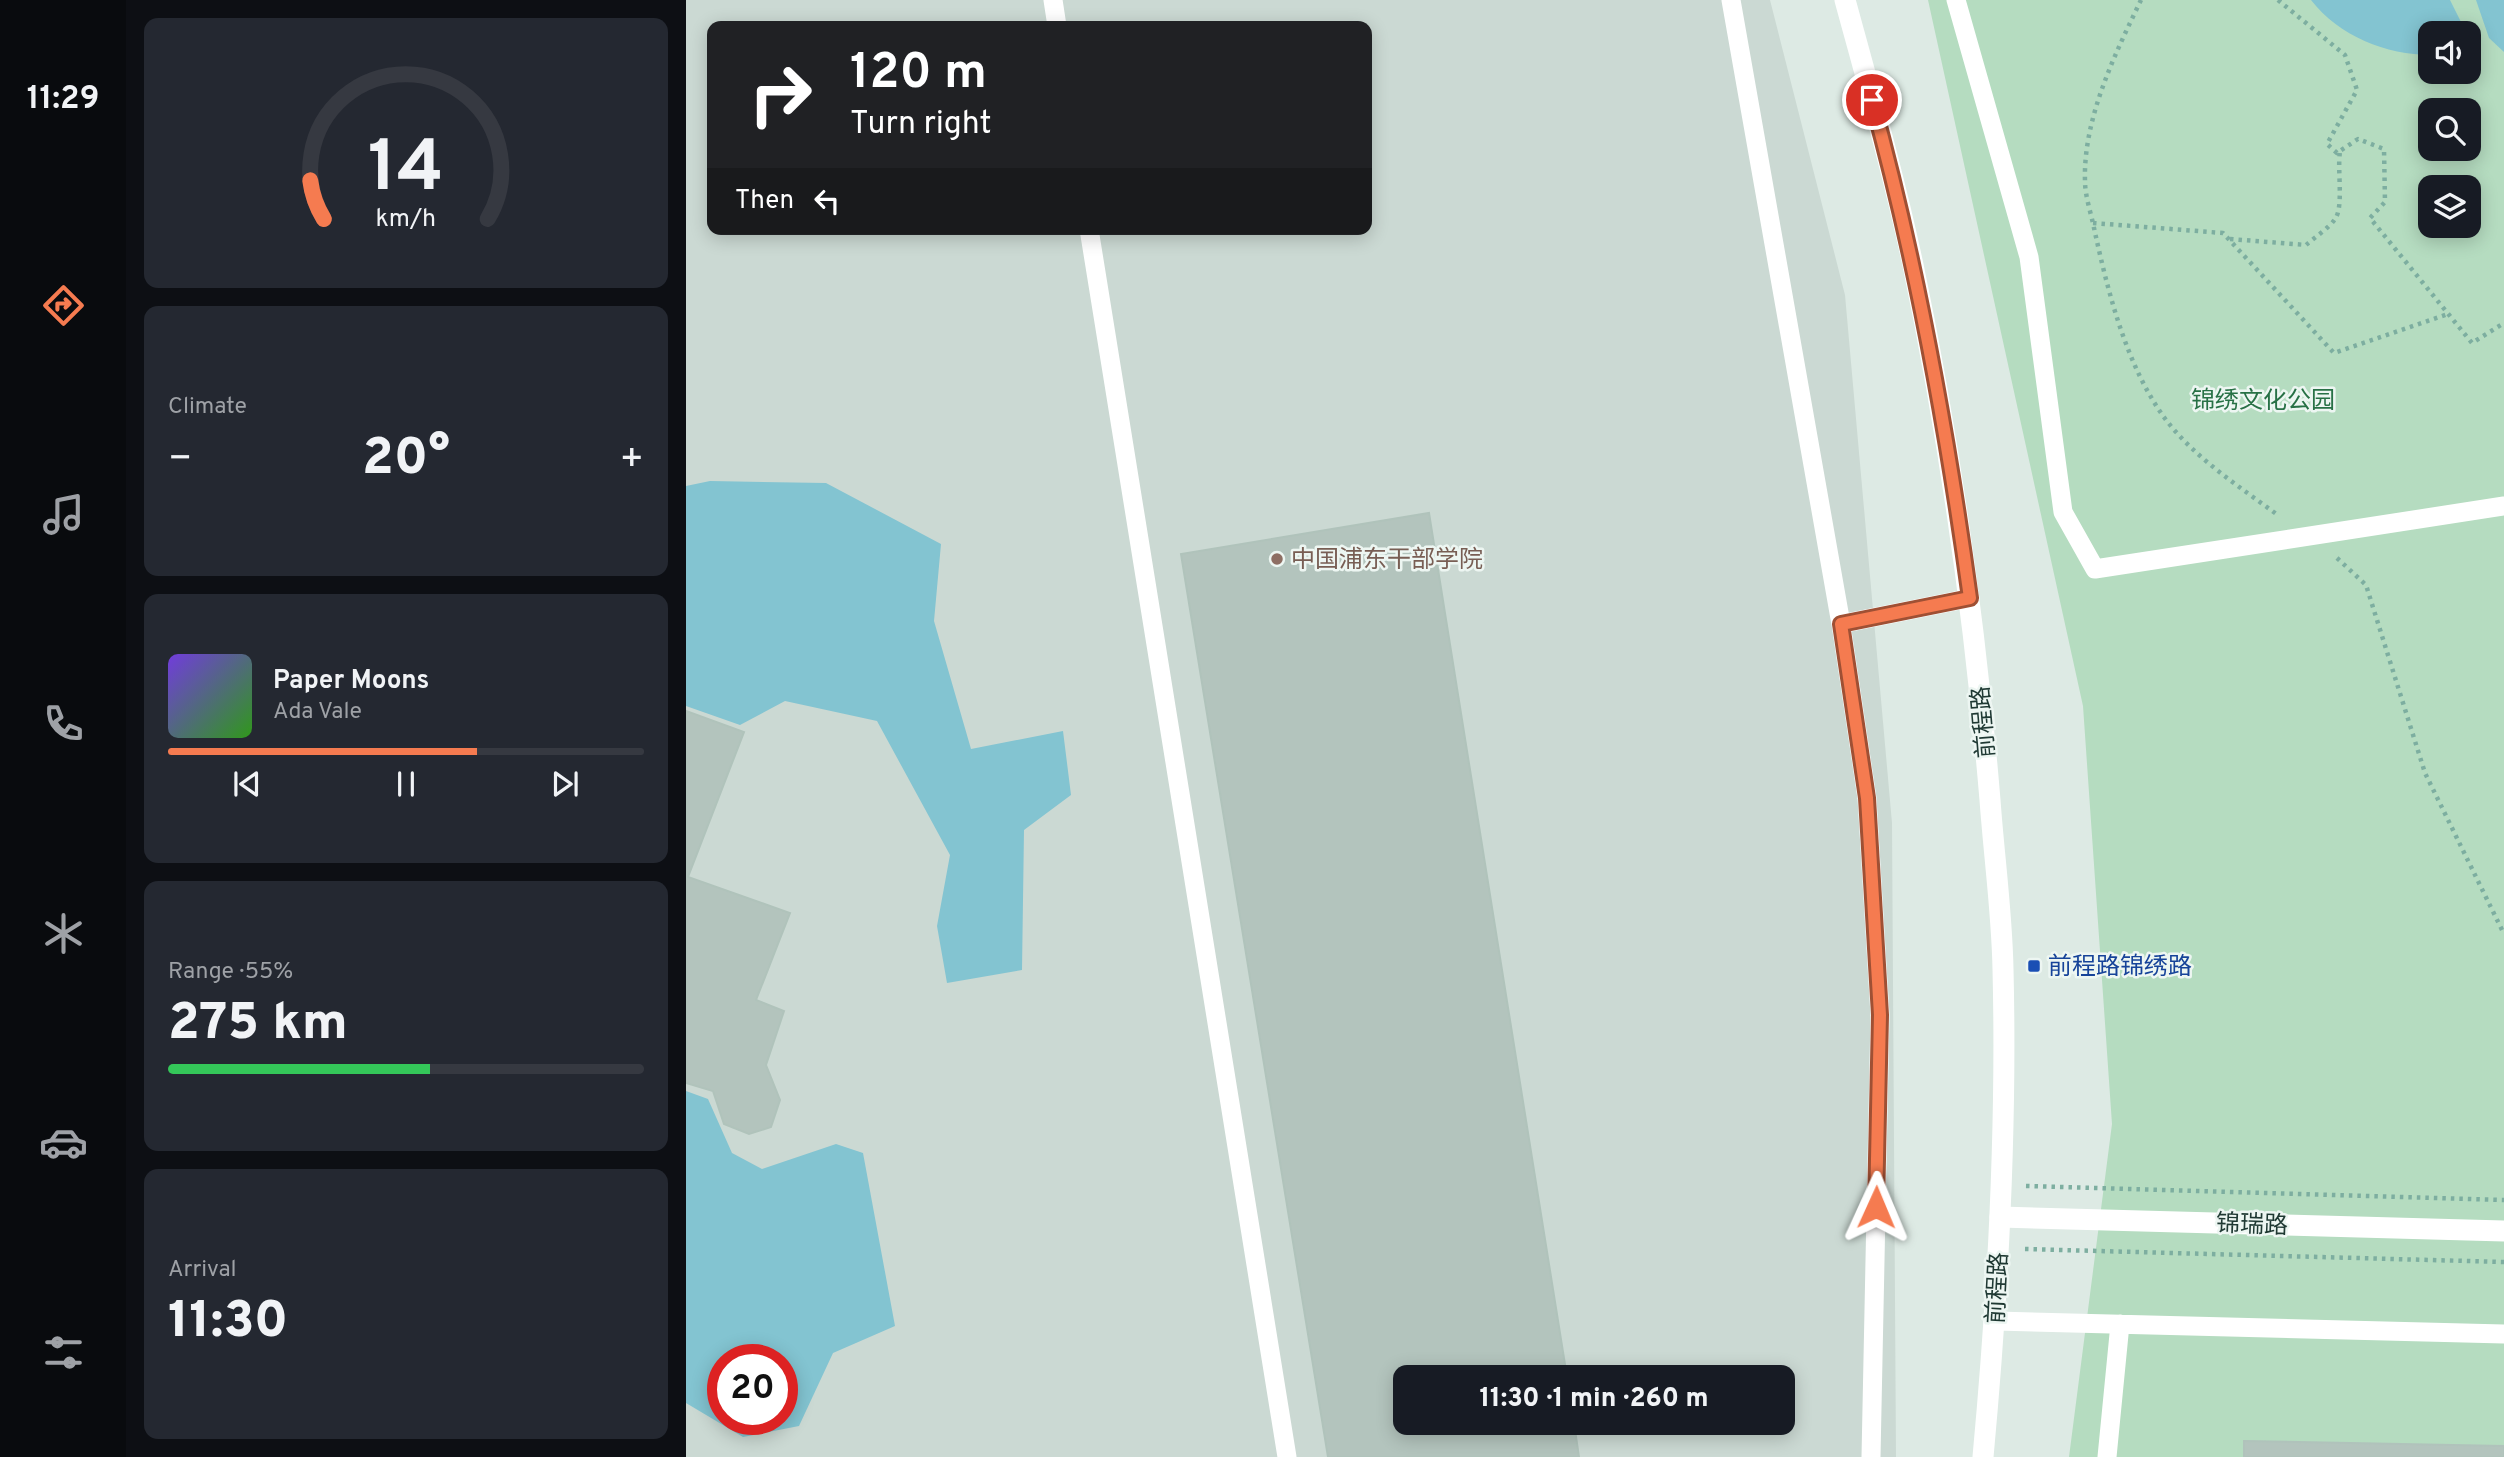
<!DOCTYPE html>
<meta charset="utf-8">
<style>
body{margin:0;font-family:Overpass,"Noto Sans SC",sans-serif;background:#242831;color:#f1f3f6;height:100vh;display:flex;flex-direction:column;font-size:26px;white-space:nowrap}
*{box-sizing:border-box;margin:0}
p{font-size:23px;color:#9ea1a6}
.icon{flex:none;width:38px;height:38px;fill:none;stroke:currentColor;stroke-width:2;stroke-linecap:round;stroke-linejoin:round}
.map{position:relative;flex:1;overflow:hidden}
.panel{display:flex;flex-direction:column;gap:18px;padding:18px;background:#0d0f14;width:560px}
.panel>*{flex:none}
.banner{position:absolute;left:21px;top:21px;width:665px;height:214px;border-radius:14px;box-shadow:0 4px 18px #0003;background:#202124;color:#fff;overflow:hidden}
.buttons{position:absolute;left:1732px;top:21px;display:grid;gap:14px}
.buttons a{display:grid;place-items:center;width:63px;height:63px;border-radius:14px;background:#171b24;box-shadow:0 4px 18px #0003;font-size:35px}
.speed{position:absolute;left:21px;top:1344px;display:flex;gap:14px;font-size:35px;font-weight:700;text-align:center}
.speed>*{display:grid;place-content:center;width:91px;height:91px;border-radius:50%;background:#171b24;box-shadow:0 4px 18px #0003;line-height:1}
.speed .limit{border:10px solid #d22;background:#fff;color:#111}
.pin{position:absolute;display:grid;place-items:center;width:60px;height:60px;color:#fff;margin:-30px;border:4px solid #fff;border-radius:50%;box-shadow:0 2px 7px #0007}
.me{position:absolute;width:77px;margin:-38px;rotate:1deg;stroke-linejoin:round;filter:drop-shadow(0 0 5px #0008)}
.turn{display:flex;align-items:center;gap:24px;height:147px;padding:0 28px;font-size:32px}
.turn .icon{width:91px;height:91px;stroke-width:2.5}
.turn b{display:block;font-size:49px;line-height:60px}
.then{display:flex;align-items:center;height:66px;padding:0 28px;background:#0003;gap:14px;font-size:26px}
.big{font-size:52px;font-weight:800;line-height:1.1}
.panel .card{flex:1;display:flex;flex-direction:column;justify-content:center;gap:10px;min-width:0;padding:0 24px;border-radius:14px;background:#242831}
.panel .dial{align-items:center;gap:0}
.dial svg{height:182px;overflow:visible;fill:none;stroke:#363941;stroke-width:7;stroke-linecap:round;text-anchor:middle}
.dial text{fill:#f1f3f6;stroke:none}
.song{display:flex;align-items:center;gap:21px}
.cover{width:84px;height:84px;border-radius:10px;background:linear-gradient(135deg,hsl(260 70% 55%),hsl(110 70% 35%))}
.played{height:7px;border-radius:4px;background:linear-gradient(90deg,#f57b50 65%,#363941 65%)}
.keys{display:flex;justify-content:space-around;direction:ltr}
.heat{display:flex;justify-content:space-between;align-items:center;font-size:38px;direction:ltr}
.charge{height:10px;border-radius:5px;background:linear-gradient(90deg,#34c759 55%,#363941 0)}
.trip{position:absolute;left:707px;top:1365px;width:402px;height:70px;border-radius:14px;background:#171b24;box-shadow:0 4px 18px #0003;font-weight:800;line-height:70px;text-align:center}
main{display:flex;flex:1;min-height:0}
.menu{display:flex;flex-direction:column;width:126px;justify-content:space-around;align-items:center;background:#090b0e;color:#9ea1a6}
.menu .icon{width:49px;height:49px}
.menu .active{color:#f57b50}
.menu b{font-size:32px;color:#f1f3f6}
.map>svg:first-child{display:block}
.built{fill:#cbd9d3;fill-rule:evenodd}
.green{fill:#b5dcc0;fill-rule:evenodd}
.water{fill:#83c4d1;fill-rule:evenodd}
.building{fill:#b3c4bd;stroke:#b0c3bb;stroke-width:2}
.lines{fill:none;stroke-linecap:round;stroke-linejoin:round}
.path{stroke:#7daea0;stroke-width:4.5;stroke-dasharray:3.5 5;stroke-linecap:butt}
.service{stroke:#fff;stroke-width:19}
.minor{stroke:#fff;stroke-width:21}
.tertiary{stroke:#fff;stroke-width:21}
.route-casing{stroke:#9f5034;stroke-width:18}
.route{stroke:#f57b50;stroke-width:12}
.education-dot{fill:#8d6e63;stroke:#edf6f2;stroke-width:2.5}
.transit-dot{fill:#1a4fb4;stroke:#edf6f2;stroke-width:2.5}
.labels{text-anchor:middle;stroke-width:5;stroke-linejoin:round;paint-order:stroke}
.park-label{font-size:24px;fill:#287146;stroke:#edf6f2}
.education-label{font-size:24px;fill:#785e54;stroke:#edf6f2;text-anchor:start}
.street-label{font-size:24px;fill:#1f3933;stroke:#edf6f2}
.transit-label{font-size:24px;fill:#164399;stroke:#edf6f2;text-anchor:start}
</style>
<main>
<nav class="menu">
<b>11:29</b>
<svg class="icon active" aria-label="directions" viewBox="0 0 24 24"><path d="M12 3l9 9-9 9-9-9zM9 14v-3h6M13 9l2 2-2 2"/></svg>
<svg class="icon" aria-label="music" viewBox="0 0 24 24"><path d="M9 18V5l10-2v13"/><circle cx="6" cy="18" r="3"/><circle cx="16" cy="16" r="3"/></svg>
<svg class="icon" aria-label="phone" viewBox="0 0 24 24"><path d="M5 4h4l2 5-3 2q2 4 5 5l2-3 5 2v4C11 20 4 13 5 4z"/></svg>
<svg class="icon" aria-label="climate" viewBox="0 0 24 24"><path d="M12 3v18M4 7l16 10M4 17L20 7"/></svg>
<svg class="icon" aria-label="car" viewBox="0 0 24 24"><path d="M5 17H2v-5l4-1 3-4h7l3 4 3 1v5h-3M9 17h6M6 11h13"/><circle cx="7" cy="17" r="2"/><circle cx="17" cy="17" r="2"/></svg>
<svg class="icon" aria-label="filters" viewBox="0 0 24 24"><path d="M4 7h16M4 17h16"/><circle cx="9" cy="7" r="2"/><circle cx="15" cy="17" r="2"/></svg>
</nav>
<section class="panel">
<div class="card dial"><svg viewBox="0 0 100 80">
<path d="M14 69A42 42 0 1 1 86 69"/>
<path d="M14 69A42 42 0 0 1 8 52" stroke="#f57b50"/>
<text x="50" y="56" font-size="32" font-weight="700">14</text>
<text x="50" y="72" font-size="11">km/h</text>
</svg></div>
<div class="card"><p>Climate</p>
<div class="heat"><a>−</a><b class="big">20°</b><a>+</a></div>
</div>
<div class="card">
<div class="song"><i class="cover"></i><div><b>Paper Moons</b><p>Ada Vale</p></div></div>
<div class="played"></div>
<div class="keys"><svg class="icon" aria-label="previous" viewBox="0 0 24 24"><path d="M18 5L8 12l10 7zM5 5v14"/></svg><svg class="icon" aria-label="pause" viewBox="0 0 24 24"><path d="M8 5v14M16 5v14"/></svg><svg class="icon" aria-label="next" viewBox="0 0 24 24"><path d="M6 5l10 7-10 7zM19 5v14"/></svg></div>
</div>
<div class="card"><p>Range · 55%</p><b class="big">275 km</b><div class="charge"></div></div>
<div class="card"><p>Arrival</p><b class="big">11:30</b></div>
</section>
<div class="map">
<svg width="1818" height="1457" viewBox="0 0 1818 1457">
<rect width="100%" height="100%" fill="#ddeae4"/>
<path class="built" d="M0,0h1084l75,295 47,528 4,634h-1210zM26,26h655v203h-655zM37,1360h59v59h-59zM719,1377h378v46h-378z"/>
<path class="green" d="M1242,0h576v1457h-435l43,-333 -29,-418zM1745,33h38v39h-38zM1745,110h38v39h-38zM1745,187h38v39h-38z"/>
<path class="water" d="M1625,0h139l12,24 -1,9h-30v22c-45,0 -92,-19 -120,-55z
M1790,0h28v52l-15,-14z
M24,481l116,2 115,61 -7,77 37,128 92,-18 8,64 -47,35 -2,140 -75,13 -10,-57 13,-71 -73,-134 -92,-20 -45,24 -54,-19v-220z
M0,1091l22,8 24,54 30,16 74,-25 27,9 32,173 -62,27 -34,73 -56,11 -57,-34zM37,1360h59v59h-59z"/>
<path class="building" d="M743,513l138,864h-162v46h169l5,34h-251l-147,-903z
M0,711l58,21 -56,145 102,36 -34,87 28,11 -18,54 14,35 -9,27 -22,7 -25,-10 -11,-33 -27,-8z
M1558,1441l260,5v11h-260z"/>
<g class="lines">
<path class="path" d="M1455,0c-26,54 -58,119 -56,181 0,15 6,32 9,47 14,64 32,138 72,192 30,39 74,67 113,96
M1592,0l67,55 12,35 -30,54 10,9 21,-14 26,10 1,53 -15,16 102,125 32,-20
M1407,223l130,10 111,120 114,-39
M1544,239l76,6c9,-8 23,-17 29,-26 9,-12 2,-50 5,-67
M1651,558l29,27 59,188 79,161
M1340,1186l478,14
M1339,1249l479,13"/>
<path class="service" d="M367,0l4,26
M1045,0l110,624 26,174 13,217 -9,442
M1270,0l73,257 34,255 32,57 409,-63
M403,229l198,1228
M1155,624l129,-26
M1310,1321l508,13
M1421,1457l13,-133"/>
<path class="minor" d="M1314,1217l504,14"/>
<path class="tertiary" d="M1159,0c24,88 49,176 68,265 37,177 62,355 77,535 4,56 12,113 13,169 4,163 -5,326 -20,488"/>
</g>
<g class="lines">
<g class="route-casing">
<path id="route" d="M1186,100c45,164 75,330 98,498l-129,26 26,174 13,217 -4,192"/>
</g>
<use href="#route" class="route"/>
</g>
<circle class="education-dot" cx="591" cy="559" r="7"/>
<rect class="transit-dot" x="1341" y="959" width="14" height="14" rx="3.5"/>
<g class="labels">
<g class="park-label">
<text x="1577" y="408">锦绣文化公园</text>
</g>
<g class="education-label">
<text x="605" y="567">中国浦东干部学院</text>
</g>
<g class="street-label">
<text transform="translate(1297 722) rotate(-95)" y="8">前程路</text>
<text transform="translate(1566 1224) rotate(2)" y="8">锦瑞路</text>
<text transform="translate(1311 1288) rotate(-87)" y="8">前程路</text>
</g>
<g class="transit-label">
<text x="1362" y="974">前程路锦绣路</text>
</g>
</g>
</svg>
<div class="buttons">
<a><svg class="icon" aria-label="sound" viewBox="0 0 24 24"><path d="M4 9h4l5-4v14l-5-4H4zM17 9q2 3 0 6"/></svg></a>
<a><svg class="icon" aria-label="search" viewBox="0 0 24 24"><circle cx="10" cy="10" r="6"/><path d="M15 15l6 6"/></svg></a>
<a><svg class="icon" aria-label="layers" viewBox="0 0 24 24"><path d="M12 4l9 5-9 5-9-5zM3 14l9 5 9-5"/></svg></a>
</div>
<div class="speed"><div class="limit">20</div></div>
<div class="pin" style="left:1186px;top:100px;background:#d93025"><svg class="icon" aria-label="arrive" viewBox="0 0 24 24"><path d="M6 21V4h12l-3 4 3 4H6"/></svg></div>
<svg class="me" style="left:1190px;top:1207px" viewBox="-20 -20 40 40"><path d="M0-17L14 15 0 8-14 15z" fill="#f57b50" stroke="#fff" stroke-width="4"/></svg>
<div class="trip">11:30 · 1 min · 260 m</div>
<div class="banner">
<div class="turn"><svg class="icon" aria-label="right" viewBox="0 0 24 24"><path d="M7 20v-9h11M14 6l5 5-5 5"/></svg><div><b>120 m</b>Turn right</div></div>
<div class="then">Then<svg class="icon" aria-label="left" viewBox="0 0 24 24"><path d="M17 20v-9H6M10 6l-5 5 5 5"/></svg></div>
</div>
</div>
</main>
